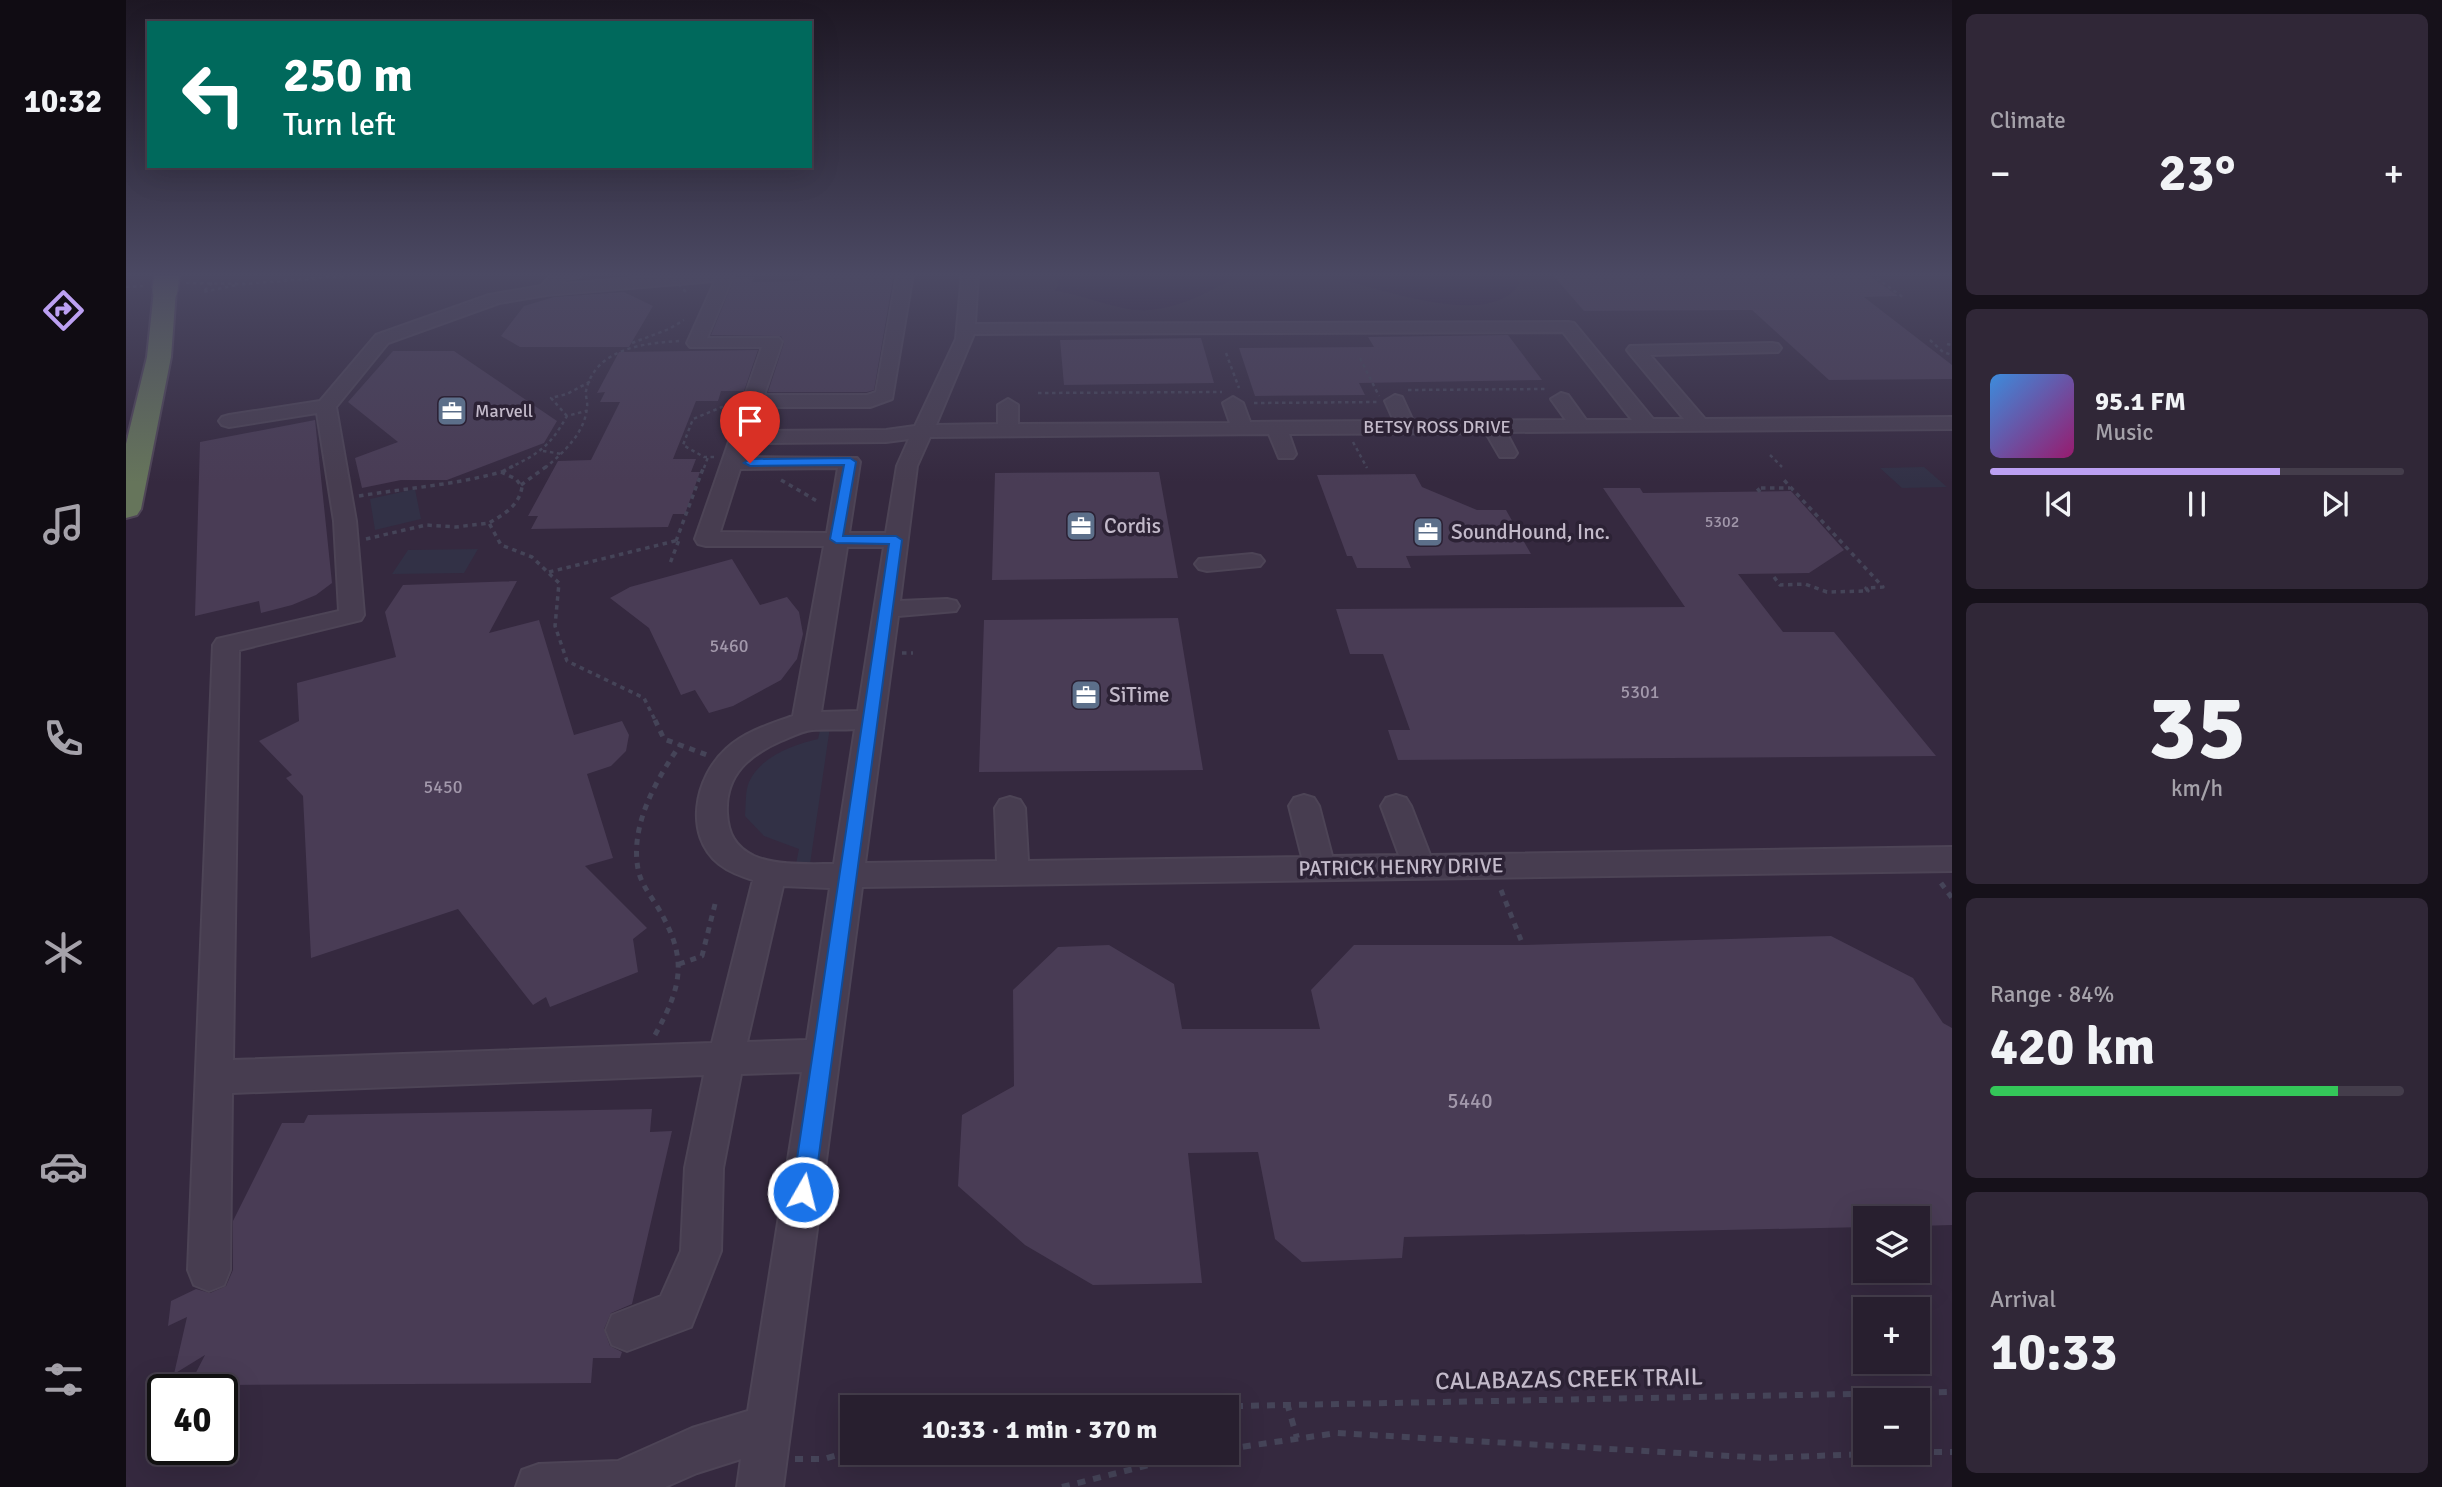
<!DOCTYPE html>
<meta charset="utf-8">
<style>
body{margin:0;font-family:Signika,sans-serif;background:#302737;color:#f1f3f6;height:100vh;display:flex;flex-direction:column;font-size:26px;white-space:nowrap}
*{box-sizing:border-box;margin:0}
p{font-size:23px;color:#a5a2aa}
.icon{flex:none;width:38px;height:38px;fill:none;stroke:currentColor;stroke-width:2;stroke-linecap:round;stroke-linejoin:round}
.map{position:relative;flex:1;overflow:hidden}
.drawer{display:flex;flex-direction:column;gap:14px;padding:14px;background:#16111a;width:490px}
.drawer>*{flex:none}
.banner{position:absolute;left:21px;top:21px;width:665px;height:147px;border-radius:0px;box-shadow:0 7px 28px #0002,0 0 0 2px #443d4b;background:#00695c;color:#fff;overflow:hidden}
.fabs{position:absolute;left:1727px;top:1206px;display:grid;gap:14px}
.fabs a{display:grid;place-items:center;width:77px;height:77px;border-radius:0px;background:#281f2f;box-shadow:0 7px 28px #0002,0 0 0 2px #443d4b;font-size:35px}
.speed{position:absolute;left:21px;top:1374px;display:flex;gap:14px;font-size:35px;font-weight:700;text-align:center}
.speed>*{display:grid;place-content:center;width:91px;height:91px;border-radius:50%;background:#281f2f;box-shadow:0 7px 28px #0002,0 0 0 2px #443d4b;line-height:1}
.speed .limit{border:4px solid #111;border-radius:10px;background:#fff;color:#111}
.pin{position:absolute;display:grid;place-items:center;width:60px;height:60px;color:#fff;margin:-72px -30px;border-radius:50% 50% 50% 0;rotate:-45deg;box-shadow:0 0 7px #0007}
.pin .icon{rotate:45deg}
.me{position:absolute;width:77px;margin:-38px;rotate:8deg;stroke-linejoin:round;filter:drop-shadow(0 0 5px #0008)}
.turn{display:flex;align-items:center;gap:24px;height:147px;padding:0 21px;font-size:32px}
.turn .icon{width:91px;height:91px;stroke-width:2.5}
.turn b{display:block;font-size:49px;line-height:60px}
.big{font-size:52px;font-weight:800;line-height:1.1}
.drawer .card{flex:1;display:flex;flex-direction:column;justify-content:center;gap:10px;min-width:0;padding:0 24px;border-radius:10px;background:#302737}
.drawer .dial{align-items:center;gap:0}
.dial b{font-size:91px;line-height:1}
.song{display:flex;align-items:center;gap:21px}
.cover{width:84px;height:84px;border-radius:10px;background:linear-gradient(135deg,hsl(210 70% 55%),hsl(320 70% 35%))}
.played{height:7px;border-radius:4px;background:linear-gradient(90deg,#bca0f2 70%,#443d4b 70%)}
.keys{display:flex;justify-content:space-around;direction:ltr}
.heat{display:flex;justify-content:space-between;align-items:center;font-size:38px;direction:ltr}
.charge{height:10px;border-radius:5px;background:linear-gradient(90deg,#34c759 84%,#443d4b 0)}
.trip{position:absolute;left:714px;top:1395px;width:399px;height:70px;border-radius:0px;background:#281f2f;box-shadow:0 7px 28px #0002,0 0 0 2px #443d4b;font-weight:800;line-height:70px;text-align:center}
main{display:flex;flex:1;min-height:0}
.tabs{display:flex;flex-direction:column;width:126px;justify-content:space-around;align-items:center;background:#100c13;color:#a5a2aa}
.tabs .icon{width:49px;height:49px}
.tabs .active{color:#bca0f2}
.tabs b{font-size:32px;color:#f1f3f6}
.map>svg:first-child{display:block}
.green{fill:#323146}
.water{fill:#2e1d3d}
.building{fill:#493c55}
.lines{fill:none;stroke-linecap:round;stroke-linejoin:round}
.minor-casing{stroke:#4d4456;stroke-width:4}
.highway-casing{stroke:#4f4557;stroke-width:4}
.path-far3{stroke:#454458;stroke-width:2.5;stroke-dasharray:3.5 3.5;stroke-linecap:butt}
.path-far2{stroke:#454458;stroke-width:3.5;stroke-dasharray:4.5 4.5;stroke-linecap:butt}
.path-far1{stroke:#454458;stroke-width:5;stroke-dasharray:6 6;stroke-linecap:butt}
.path{stroke:#454458;stroke-width:6;stroke-dasharray:8 8;stroke-linecap:butt}
.minor{fill:#473d50;fill-rule:evenodd}
.highway{fill:#66755b;fill-rule:evenodd}
.highway-bridge-casing{stroke:#4f4557;stroke-width:28;stroke-linecap:butt}
.path-bridge{stroke:#454458;stroke-width:2.5;stroke-dasharray:3.5 3.5;stroke-linecap:butt}
.highway-bridge{stroke:#66755b;stroke-width:25}
.route{fill:#1a73e8;stroke:#114b97;stroke-width:2}
.labels{text-anchor:middle;stroke-width:7;stroke-linejoin:round;paint-order:stroke}
.far-number-label{font-size:16px;fill:#a298ab}
.far-poi-label{font-size:18px;fill:#c3baca;stroke:#2c2235;text-anchor:start}
.far-street-label{font-size:18px;fill:#c3baca;stroke:#2c2235}
.number-label{font-size:18px;fill:#a298ab}
.poi-label{font-size:21px;fill:#c3baca;stroke:#2c2235;text-anchor:start}
.street-label{font-size:21px;fill:#c3baca;stroke:#2c2235}
.near-number-label{font-size:21px;fill:#a298ab}
.near-street-label{font-size:24px;fill:#c3baca;stroke:#2c2235}
</style>
<main>
<nav class="tabs">
<b>10:32</b>
<svg class="icon active" aria-label="directions" viewBox="0 0 24 24"><path d="M12 3l9 9-9 9-9-9zM9 14v-3h6M13 9l2 2-2 2"/></svg>
<svg class="icon" aria-label="music" viewBox="0 0 24 24"><path d="M9 18V5l10-2v13"/><circle cx="6" cy="18" r="3"/><circle cx="16" cy="16" r="3"/></svg>
<svg class="icon" aria-label="phone" viewBox="0 0 24 24"><path d="M5 4h4l2 5-3 2q2 4 5 5l2-3 5 2v4C11 20 4 13 5 4z"/></svg>
<svg class="icon" aria-label="climate" viewBox="0 0 24 24"><path d="M12 3v18M4 7l16 10M4 17L20 7"/></svg>
<svg class="icon" aria-label="car" viewBox="0 0 24 24"><path d="M5 17H2v-5l4-1 3-4h7l3 4 3 1v5h-3M9 17h6M6 11h13"/><circle cx="7" cy="17" r="2"/><circle cx="17" cy="17" r="2"/></svg>
<svg class="icon" aria-label="filters" viewBox="0 0 24 24"><path d="M4 7h16M4 17h16"/><circle cx="9" cy="7" r="2"/><circle cx="15" cy="17" r="2"/></svg>
</nav>
<div class="map">
<svg width="1826" height="1487" viewBox="0 0 1826 1487">
<rect width="100%" height="100%" fill="#35293f"/>
<path class="green" d="M1798,467l23,20 -45,1 -22,-20z
M289,489l6,30 -46,11 -5,-31z
M352,549l-14,24 -72,1 16,-24z
M695,726l9,1 -20,137h-14l3,-15 -35,-13 -19,-20c1,-10 0,-25 4,-34 12,-26 44,-37 69,-43z"/>
<path class="water" d="M927,274h189c-38,20 -78,45 -123,33 -22,-5 -42,-13 -64,-16l4,-7z
M1191,274h197l6,10c-35,50 -155,-3 -203,-10z"/>
<path class="building" d="M677,274h91l-20,116 -7,2h-99l16,-49 -3,-7 -70,-1 24,-58h19l-2,5 49,-1z
M1426,274h315l31,22 -34,1 88,68v14l-123,1 -77,-70 -168,1z
M498,292l29,14 -24,41h-109l-19,-11 23,-30 30,-9z
M1382,335l34,45 -183,3 6,12 -110,1 -16,-48 135,-1 -6,-10z
M1075,338l13,45 -150,2 -4,-45z
M632,350l-14,41h-23l-3,10h-22l-23,58h23l-5,13h9l-15,42h-12l-5,13 -137,2 7,-13h-10l30,-55 33,-1 29,-58h-20l5,-10 -8,1 22,-41z
M267,351h61l103,70 -13,22 -97,37h-46l-39,8 -7,-30 43,-16 -50,-40z
M189,420l17,163 -16,12 -24,10 -31,8 -2,-12 -64,15 5,-174z
M1033,472l19,106 -186,2 3,-107z
M1289,474l7,13 55,23h29l25,44 -125,2 5,12h-54l-5,-12h-5l-30,-81z
M1477,488h37l3,5 148,-2 53,59 -35,23 -71,1 45,58h51l102,124 -538,4 -10,-30h22l-27,-76h-33l-14,-45 349,-2z
M606,559l28,46 27,-8 12,15 4,22 -6,25 -16,21 -48,26 -24,7 -14,-23 -14,5 -32,-67 -39,-30 20,-11z
M391,581l-28,52 50,-13 35,115 48,-14 7,14 -3,16 -15,15 -24,8 26,84 -28,8 62,62 -14,11 5,33 -88,35 -4,-10 -13,8 -75,-96 -147,49 -8,-162 -17,-18 6,-3 -33,-34 40,-20 -2,-38 99,-26 -11,-45 18,-27z
M1052,618l25,152 -224,2 5,-152z
M1705,936l82,42 30,45 9,5v197l-34,1v-8h-52v9l-462,10 -2,21 -100,4 -27,-23 -17,-87 -70,1 14,130 -109,2 -68,-40 -67,-59 4,-71 52,-29 -1,-96 45,-43 51,-2 65,39 8,45h138l-9,-39 43,-45h169z
M526,1109l-2,23 22,-1 -40,173 -21,9 -7,16 6,17 12,6 -2,6h-27l-2,25 -364,2 -19,5h-21l18,-35 -31,19 13,-57 -19,9 3,-25 25,-12 14,4 16,-7 7,-16v-49l49,-98h22l4,-8z"/>
<g class="lines">
<g class="minor-casing">
<path id="minor" d="M426,274h29l-2,3 -14,2 -4,5 124,-10h49l-27,64h72l3,4 -18,53h103l9,-3 21,-118h16l-21,125 -22,8h-109l-8,24 133,-1 29,-4 41,-87 6,-65h16l-3,50 593,-2 6,1 79,96h31l-54,-65 -3,-4 3,-4 142,-3 6,1 3,4 -3,4 -128,3 55,64 247,-2v12l-446,3 11,21 -3,4h-14l-14,-24 -197,1 7,20 -3,4h-14l-10,-24 -339,3 -13,29 -17,135 47,-2 9,2 3,5 -3,5 -58,5 -33,247 132,-2 -2,-53 5,-8 10,-3 10,3 5,8 3,53 274,-4 -13,-51 5,-8 10,-3 10,3 5,8 13,50 67,-1 -18,-49 5,-8 10,-3 10,3 5,8 19,49 522,-8v24l-1090,16 -79,600h-46l4,-28 -44,14 -32,14h-149l6,-17 17,-6 79,-3 74,-33 56,-17 54,-339 -61,2 -18,94 -2,83 -30,76 -64,24 -15,-6 -6,-15 6,-15 49,-19 20,-45 4,-83 19,-93 -472,18 -2,177 -6,15 -15,6 -15,-6 -6,-15 25,-625 4,-6 122,-28 -5,-90 -17,-108 -88,14 -7,-2 -3,-4 3,-4 7,-2 91,-14 56,-66 113,-40 52,-9zM589,281l-28,62 3,4h72l-67,192 3,5 8,2h118l-31,170c-23,8 -49,16 -67,33 -31,28 -43,86 -7,115 10,8 22,12 34,16l-41,163 -479,17 6,-410 122,-30 3,-5 -8,-94 -20,-114 52,-64 111,-40 47,-8zM1437,332l69,88h-46l-18,-25 -7,-2 -10,6 15,21 -153,1 -11,-24 -7,-2 -10,6 9,20 -144,1 -7,-19 -10,-6 -10,6 7,20 -212,1v-19l-10,-6 -10,6v19l-62,1 38,-91zM783,439l-12,27 -11,67h-37l11,-71 -3,-4 -113,-1 5,-14 137,-1zM712,468l-11,65 -107,-1 20,-63zM721,547h37l-26,164 -37,1zM729,729l-21,135c-25,0 -57,2 -80,-8 -19,-9 -26,-23 -27,-43 -2,-38 22,-58 54,-72 10,-4 21,-10 31,-11 14,-1 29,0 43,-1zM657,886l47,2 -23,152 -60,2z
M1126,554l8,2 4,5 -4,5 -53,5 -8,-2 -4,-5 4,-5z"/>
</g>
<g class="highway-casing">
<path id="highway" d="M39,283l8,2 3,5 -5,67 -30,152 -4,6 -11,3v-74l21,-87 7,-67 3,-5z"/>
</g>
<path class="path-far3" d="M1745,274l33,24
M60,283l59,1 124,-10
M86,283l-9,9 34,-7
M0,287l17,-1
M1804,340l13,12 9,3
M506,343l37,-14 15,-9
M1821,344l5,1
M1100,353l13,35
M1234,358l19,38
M1282,390l138,-1
M912,393l184,-1
M1128,403l125,-1
M441,416l-16,-18 16,-4 26,-14
M1227,442l14,26
M417,451l19,3
M1644,455l12,12
M588,457h-10l-21,-12 10,-26 29,-12h9
M383,468c31,-15 41,-22 58,-52l19,-5
M419,468c19,-16 40,-35 42,-61 1,-5 -2,-12 -1,-16 9,-43 59,-48 94,-50
M578,468l4,-11"/>
<path class="path-far2" d="M376,472l11,-6
M655,480l36,21
M395,485l26,-19
M1634,492l-3,-4h33
M233,496c48,-8 95,-11 142,-24l15,7 6,8c-3,19 -18,27 -33,36
M240,539l60,-14 30,2 33,-4 12,22 31,12 27,26 -4,43 12,35 77,37 12,24
M550,541l28,-75
M423,572l130,-32 -10,26
M1648,577l6,8 25,-1 22,8 41,-1 -2,-3 17,-1 -100,-108
M776,653h11"/>
<path class="path-far1" d="M529,720l9,19 43,16
M1815,883l11,15
M1375,890l22,55
M553,964l23,-8 13,-52
M529,1035c28,-51 33,-77 2,-129 -8,-13 -16,-22 -19,-37 -8,-44 18,-89 42,-124"/>
<path class="path" d="M1161,1403l10,35
M1061,1407l765,-15
M1101,1449l110,-16 428,25 151,-6
M1792,1452h34
M669,1459h29l28,-8
M936,1487l138,-35"/>
<use href="#minor" class="minor"/>
<use href="#highway" class="highway"/>
<g class="highway-bridge-casing">
<path id="highway-bridge" d="M39,290l2,-16"/>
</g>
<path class="path-bridge" d="M543,274l17,18"/>
<use href="#highway-bridge" class="highway-bridge"/>
</g>
<linearGradient id="sky" x2="0" y2="1"><stop stop-color="#1d1723"/><stop offset="0.57" stop-color="#4b4963"/><stop offset="1" stop-color="#4b4963" stop-opacity="0"/></linearGradient>
<rect width="1826" height="482" fill="url(#sky)"/>
<path class="route" d="M724,458l6,4 -13,74h53l6,4 -88,652 -3,8 -8,3 -8,-3 -3,-8 97,-648 -53,-1 -6,-4 14,-74 -94,1 -6,-3 6,-4z"/>
<defs>
<g id="office-square" transform="scale(1.575)"><rect x="-9" y="-9" width="18" height="18" rx="4" fill="#5c6f8a" stroke="#2c2235"/><path d="M-6-3h4V-5.5h4V-3h4V5H-6ZM-1-4.5V-3h2v-1.5ZM-6 0V1H6V0Z" fill="#fff"/></g>
</defs>
<g fill-rule="evenodd">
<use href="#office-square" x="326" y="411"/>
<use href="#office-square" x="955" y="526"/>
<use href="#office-square" x="1302" y="532"/>
<use href="#office-square" x="960" y="695"/>
</g>
<g class="labels">
<g class="far-number-label">
<text x="1596" y="527">5302</text>
</g>
<g class="far-poi-label">
<text x="349" y="417">Marvell</text>
</g>
<g class="far-street-label">
<text x="1311" y="433">BETSY ROSS DRIVE</text>
</g>
<g class="number-label">
<text x="603" y="652">5460</text>
<text x="1514" y="698">5301</text>
<text x="317" y="793">5450</text>
</g>
<g class="poi-label">
<text x="978" y="533">Cordis</text>
<text x="1325" y="539">SoundHound, Inc.</text>
<text x="983" y="702">SiTime</text>
</g>
<g class="street-label">
<text transform="translate(1275 867) rotate(-1)" y="7">PATRICK HENRY DRIVE</text>
</g>
<g class="near-number-label">
<text x="1344" y="1108">5440</text>
</g>
<g class="near-street-label">
<text transform="translate(1443 1379) rotate(-1)" y="8">CALABAZAS CREEK TRAIL</text>
</g>
</g>
</svg>
<div class="fabs">
<a><svg class="icon" aria-label="layers" viewBox="0 0 24 24"><path d="M12 4l9 5-9 5-9-5zM3 14l9 5 9-5"/></svg></a>
<a>+</a>
<a>−</a>
</div>
<div class="speed"><div class="limit">40</div></div>
<div class="pin" style="left:624px;top:463px;background:#d93025"><svg class="icon" aria-label="arrive" viewBox="0 0 24 24"><path d="M6 21V4h12l-3 4 3 4H6"/></svg></div>
<svg class="me" style="left:677px;top:1192px" viewBox="-20 -20 40 40"><circle r="17" fill="#1a73e8" stroke="#fff" stroke-width="3"/><path d="M0-11L8 9 0 5-8 9z" fill="#fff"/></svg>
<div class="trip">10:33 · 1 min · 370 m</div>
<div class="banner">
<div class="turn"><svg class="icon" aria-label="left" viewBox="0 0 24 24"><path d="M17 20v-9H6M10 6l-5 5 5 5"/></svg><div><b>250 m</b>Turn left</div></div>
</div>
</div>
<section class="drawer">
<div class="card"><p>Climate</p>
<div class="heat"><a>−</a><b class="big">23°</b><a>+</a></div>
</div>
<div class="card">
<div class="song"><i class="cover"></i><div><b>95.1 FM</b><p>Music</p></div></div>
<div class="played"></div>
<div class="keys"><svg class="icon" aria-label="previous" viewBox="0 0 24 24"><path d="M18 5L8 12l10 7zM5 5v14"/></svg><svg class="icon" aria-label="pause" viewBox="0 0 24 24"><path d="M8 5v14M16 5v14"/></svg><svg class="icon" aria-label="next" viewBox="0 0 24 24"><path d="M6 5l10 7-10 7zM19 5v14"/></svg></div>
</div>
<div class="card dial"><b>35</b><p>km/h</p></div>
<div class="card"><p>Range · 84%</p><b class="big">420 km</b><div class="charge"></div></div>
<div class="card"><p>Arrival</p><b class="big">10:33</b></div>
</section>
</main>
